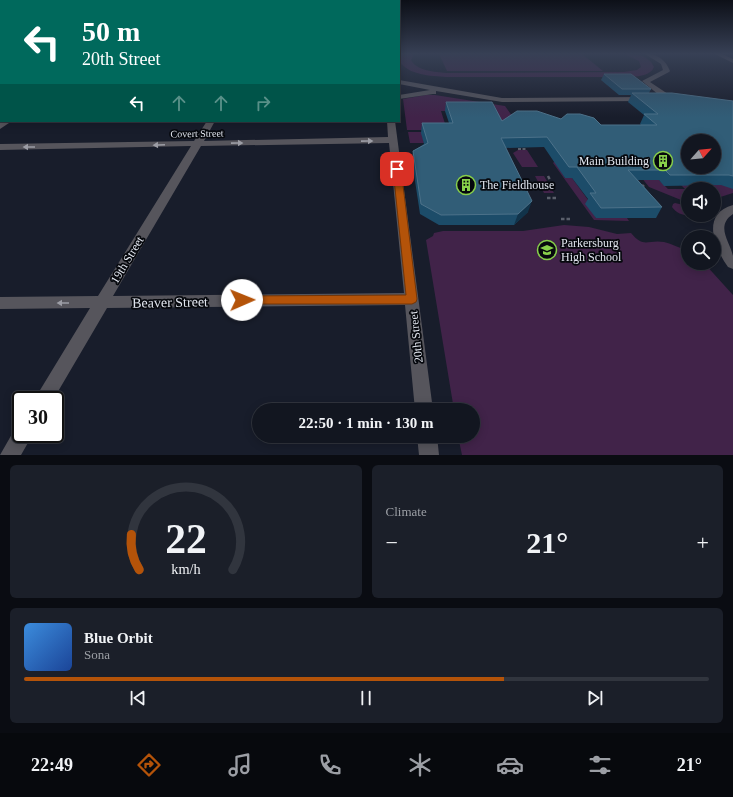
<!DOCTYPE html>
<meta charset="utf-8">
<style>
body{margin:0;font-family:Georgia,serif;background:#1b1f29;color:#f1f3f6;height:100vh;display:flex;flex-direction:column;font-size:15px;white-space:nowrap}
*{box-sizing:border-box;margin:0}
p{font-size:13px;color:#9c9fa5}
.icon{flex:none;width:22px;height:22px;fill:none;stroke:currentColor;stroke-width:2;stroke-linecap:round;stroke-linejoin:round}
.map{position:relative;height:455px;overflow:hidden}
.sheet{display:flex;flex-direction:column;gap:10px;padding:10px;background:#0a0c12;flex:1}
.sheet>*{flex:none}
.top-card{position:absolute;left:0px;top:0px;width:400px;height:122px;box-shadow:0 2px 10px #0003,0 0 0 1px #31353e;background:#00695c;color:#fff;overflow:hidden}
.needle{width:26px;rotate:63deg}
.controls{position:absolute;left:681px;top:134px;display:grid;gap:8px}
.controls a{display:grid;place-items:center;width:40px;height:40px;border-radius:50%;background:#121620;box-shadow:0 2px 10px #0003,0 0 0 1px #31353e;font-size:20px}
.speed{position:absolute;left:12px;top:391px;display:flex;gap:8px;font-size:20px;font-weight:700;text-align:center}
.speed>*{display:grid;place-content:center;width:52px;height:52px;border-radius:50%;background:#121620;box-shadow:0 2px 10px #0003,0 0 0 1px #31353e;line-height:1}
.speed .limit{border:2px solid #111;border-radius:6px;background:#fff;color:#111}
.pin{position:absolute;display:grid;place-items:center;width:34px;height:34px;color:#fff;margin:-17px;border-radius:8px;box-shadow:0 2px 6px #0006}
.me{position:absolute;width:44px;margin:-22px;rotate:89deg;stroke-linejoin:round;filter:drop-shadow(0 0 3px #0008)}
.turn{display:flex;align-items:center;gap:14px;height:84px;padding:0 16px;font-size:18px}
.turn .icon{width:52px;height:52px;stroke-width:2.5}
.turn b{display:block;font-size:28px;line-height:34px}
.lanes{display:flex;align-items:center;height:38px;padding:0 16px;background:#0003;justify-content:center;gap:20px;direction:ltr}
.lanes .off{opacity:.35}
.big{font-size:30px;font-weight:800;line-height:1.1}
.sheet .card{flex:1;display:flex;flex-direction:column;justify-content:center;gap:6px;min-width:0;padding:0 14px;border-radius:6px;background:#1b1f29}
.sheet .dial{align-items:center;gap:0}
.dial svg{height:104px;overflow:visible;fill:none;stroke:#31353e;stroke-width:7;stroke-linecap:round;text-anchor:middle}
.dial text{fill:#f1f3f6;stroke:none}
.song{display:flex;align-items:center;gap:12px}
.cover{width:48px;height:48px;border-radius:6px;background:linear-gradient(135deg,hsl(210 70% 55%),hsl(220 70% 35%))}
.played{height:4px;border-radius:2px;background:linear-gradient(90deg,#b45309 70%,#31353e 70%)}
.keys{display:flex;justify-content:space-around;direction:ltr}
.heat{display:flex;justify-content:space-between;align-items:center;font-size:22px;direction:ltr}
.sheet .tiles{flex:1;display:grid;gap:10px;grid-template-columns:1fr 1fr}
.card:last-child{grid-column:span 2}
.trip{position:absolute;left:252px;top:403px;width:228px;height:40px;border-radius:20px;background:#121620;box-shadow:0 2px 10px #0003,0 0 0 1px #31353e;font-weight:800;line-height:40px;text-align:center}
.tab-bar{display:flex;height:64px;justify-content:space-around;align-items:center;background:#07090d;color:#9c9fa5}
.tab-bar .icon{width:28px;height:28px}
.tab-bar .selected{color:#b45309}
.tab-bar b{font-size:18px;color:#f1f3f6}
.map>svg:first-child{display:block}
.green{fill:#412349}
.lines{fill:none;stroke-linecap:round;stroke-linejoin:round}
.path-far1{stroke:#5a5f6b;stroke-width:2;stroke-dasharray:3 1.5;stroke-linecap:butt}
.path{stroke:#5a5f6b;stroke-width:2.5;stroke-dasharray:3.5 2;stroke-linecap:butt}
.minor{fill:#56555c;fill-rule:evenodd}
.wall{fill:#1c4c69}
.shaded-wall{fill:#11334a}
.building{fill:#315d77;stroke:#4d728a;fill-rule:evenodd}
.oneway{fill:#9c9da5}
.route{fill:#b45309;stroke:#753606}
.labels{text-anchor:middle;stroke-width:3.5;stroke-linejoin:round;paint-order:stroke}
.far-street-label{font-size:10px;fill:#e1e5ee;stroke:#06080d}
.poi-label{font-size:12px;fill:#e1e5ee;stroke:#06080d;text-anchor:start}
.street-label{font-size:12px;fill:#e1e5ee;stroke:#06080d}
.near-street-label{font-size:14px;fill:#e1e5ee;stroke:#06080d}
</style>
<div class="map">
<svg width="733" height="455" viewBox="0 0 733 455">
<rect width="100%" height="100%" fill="#181d2b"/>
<path class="green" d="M402,54h12l-3,6c6,11 24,12 35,13l178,-1 13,-2 4,-3 -2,-6 -15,-7c12,0 25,1 30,13 -3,8 -14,9 -22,10h-186c-14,-1 -40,-2 -47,-17z
M439,54h143l21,17h-156z
M426,95h9l70,11 10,14 -27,24 2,-33h-49l6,19h-40l-4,-31z
M408,132h44l-30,1 2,10h-14z
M518,150h9l11,17h-16l-9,-14z
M555,161l10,17h7l19,26 5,14h31l2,3 -35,-1 -41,-57z
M535,176h9l10,17h-10z
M641,177h15l12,12h17l-4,-4h43l9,3v5l-19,6v-10h-26v14l-2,-1 -37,-15z
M675,203l13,3v9h7c-9,2 -18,-1 -23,-8l1,-3z
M564,225l25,2 28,7 14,-1c13,16 17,6 33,9 8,2 16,6 24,9v12h16l29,32v160h-271l-4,-19h15v-26h-19l-28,-170 7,-4 1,-3 9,-2h80z"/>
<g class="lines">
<path class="path-far1" d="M518,149h8"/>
<path class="path" d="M548,176l2,4
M642,185l2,2
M547,198h10
M561,219h9"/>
<path class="minor" d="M645,54c12,-1 21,6 25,17l-1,1 -19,10 21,14v4h-6l-23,-19 21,-11 -2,-6z
M715,54h7l11,5v4z
M0,61h1v4h-1z
M399,80l103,18 142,-1 4,2 -4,2 -142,1 -66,-11v3h-3l-34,5v-4l31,-5 -31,-6z
M0,90h1v4h-1z
M2,121h10l-12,8v-7z
M207,121h8l-11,20 184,-4 -1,-16h8l38,289h-18l-10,-105 -298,3 -54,92h-19l56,-92 -90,1v-12l98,-1 93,-150 -191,4v-6l194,-3zM389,143l15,150 -291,3 88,-150z
M733,205v9c-18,12 -3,28 0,42 0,4 0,9 0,13l-5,-2c-13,-18 -28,-53 5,-62z
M21,425v9h12l-12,21h-21l16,-28z
M417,436h20l2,19h-20z"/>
</g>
<path class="wall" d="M604,74l47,15 -2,4 84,8v88l-12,-4 -57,1 -5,-6h-21l24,27 -6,11h-60l-11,-14 3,-5 -16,-21h-7l-21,-31 -39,1 23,64 -14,13h-75l-19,-11 -8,-53 1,-10 11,-7 -3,-11 1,-10h27l-4,-12 1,-9 56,19 59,-2 40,6h40l-1,-1 4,-9 -16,-13 3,-7h-12l-18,-15z"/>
<path class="shaded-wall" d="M532,201l-4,11 -14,13 4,-11z"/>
<path class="building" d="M604,74h27l20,15h-29z
M632,93h40l61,8v75l-4,-1h-59l-5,-5h-37l34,37 -61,1 -11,-15h6l-19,-26h-8l-22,-30 -46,1 31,63 -14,13 -77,1 -20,-11 -8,-53 15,-8 -6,-20h31l-7,-21h46l10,19 15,-10h20l24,8 6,-5h13l14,4 7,7h56l-13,-11h14zM688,141h26v26h-26z"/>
<defs><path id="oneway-solid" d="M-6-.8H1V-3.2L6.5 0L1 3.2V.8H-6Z"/></defs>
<g class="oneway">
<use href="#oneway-solid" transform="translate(367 141) rotate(-1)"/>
<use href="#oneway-solid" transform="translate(237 143) rotate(-1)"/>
<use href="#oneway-solid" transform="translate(159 145) rotate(178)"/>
<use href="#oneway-solid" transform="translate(29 147) rotate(180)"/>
<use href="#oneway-solid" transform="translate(63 303) rotate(180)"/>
</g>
<linearGradient id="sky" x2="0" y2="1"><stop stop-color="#0d1018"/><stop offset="0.46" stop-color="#374055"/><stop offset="1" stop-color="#374055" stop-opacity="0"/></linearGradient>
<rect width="733" height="117" fill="url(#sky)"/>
<path class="route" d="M394,167h3l4,2 16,130 -1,3 -4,2h-170l-4,-1 -2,-3 2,-3 4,-1 164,-1 -13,-126z"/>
<defs>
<g id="building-ring" transform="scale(1)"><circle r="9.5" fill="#06080d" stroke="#87cf4a" stroke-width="1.5"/><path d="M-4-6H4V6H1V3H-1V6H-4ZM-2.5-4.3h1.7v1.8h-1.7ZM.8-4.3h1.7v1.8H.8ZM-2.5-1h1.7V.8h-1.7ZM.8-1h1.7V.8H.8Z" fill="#87cf4a"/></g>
<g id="school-ring" transform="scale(1)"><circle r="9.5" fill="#06080d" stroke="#87cf4a" stroke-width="1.5"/><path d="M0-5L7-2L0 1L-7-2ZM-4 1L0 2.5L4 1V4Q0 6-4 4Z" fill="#87cf4a"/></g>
</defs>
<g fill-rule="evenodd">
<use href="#building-ring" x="663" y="161"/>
<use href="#building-ring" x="466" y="185"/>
<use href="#school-ring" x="547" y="250"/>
</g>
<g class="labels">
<g class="far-street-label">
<text transform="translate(197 133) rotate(-1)" y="4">Covert Street</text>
</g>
<g class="poi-label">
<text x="649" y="165" text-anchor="end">Main Building</text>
<text x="480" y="189">The Fieldhouse</text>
<text x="561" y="247">Parkersburg<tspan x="561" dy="14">High School</tspan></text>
</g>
<g class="street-label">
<text transform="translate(127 260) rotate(-59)" y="4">19th Street</text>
<text transform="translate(416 337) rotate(-96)" y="4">20th Street</text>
</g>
<g class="near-street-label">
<text transform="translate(170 302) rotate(-1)" y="5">Beaver Street</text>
</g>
</g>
</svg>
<div class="controls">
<a><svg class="needle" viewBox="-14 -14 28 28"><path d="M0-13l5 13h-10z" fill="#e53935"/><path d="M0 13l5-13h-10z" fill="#9c9fa5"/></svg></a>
<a><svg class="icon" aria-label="sound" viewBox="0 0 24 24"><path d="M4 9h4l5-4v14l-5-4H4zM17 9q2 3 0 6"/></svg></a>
<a><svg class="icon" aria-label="search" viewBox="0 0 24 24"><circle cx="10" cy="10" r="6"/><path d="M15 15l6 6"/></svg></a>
</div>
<div class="speed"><div class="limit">30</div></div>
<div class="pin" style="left:397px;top:169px;background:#d93025"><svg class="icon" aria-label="arrive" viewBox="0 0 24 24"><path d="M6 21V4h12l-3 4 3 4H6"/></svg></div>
<svg class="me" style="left:242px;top:300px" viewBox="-20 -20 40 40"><circle r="19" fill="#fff"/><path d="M0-13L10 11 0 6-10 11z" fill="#b45309"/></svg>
<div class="trip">22:50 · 1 min · 130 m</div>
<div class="top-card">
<div class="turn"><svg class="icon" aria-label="left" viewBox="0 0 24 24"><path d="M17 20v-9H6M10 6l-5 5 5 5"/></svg><div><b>50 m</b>20th Street</div></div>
<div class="lanes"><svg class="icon" aria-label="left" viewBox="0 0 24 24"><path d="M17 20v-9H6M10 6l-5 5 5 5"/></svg><svg class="icon off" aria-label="ahead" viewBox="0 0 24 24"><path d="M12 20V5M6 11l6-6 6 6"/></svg><svg class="icon off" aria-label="ahead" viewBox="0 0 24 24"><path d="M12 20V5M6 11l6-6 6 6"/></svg><svg class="icon off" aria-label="right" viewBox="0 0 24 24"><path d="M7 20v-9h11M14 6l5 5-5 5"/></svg></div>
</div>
</div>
<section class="sheet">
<div class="tiles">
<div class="card dial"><svg viewBox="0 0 100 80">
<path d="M14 69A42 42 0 1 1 86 69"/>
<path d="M14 69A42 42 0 0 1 8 42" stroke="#b45309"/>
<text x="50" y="56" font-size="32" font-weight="700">22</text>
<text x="50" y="72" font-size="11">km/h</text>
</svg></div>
<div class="card"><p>Climate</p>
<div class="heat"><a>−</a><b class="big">21°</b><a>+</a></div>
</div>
<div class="card">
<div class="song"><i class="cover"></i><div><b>Blue Orbit</b><p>Sona</p></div></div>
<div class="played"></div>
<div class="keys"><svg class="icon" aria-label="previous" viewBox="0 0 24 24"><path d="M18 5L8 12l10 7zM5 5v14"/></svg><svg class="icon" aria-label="pause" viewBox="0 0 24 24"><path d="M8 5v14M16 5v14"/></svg><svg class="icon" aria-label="next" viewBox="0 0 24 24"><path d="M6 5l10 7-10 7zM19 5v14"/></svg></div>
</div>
</div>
</section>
<nav class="tab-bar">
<b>22:49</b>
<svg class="icon selected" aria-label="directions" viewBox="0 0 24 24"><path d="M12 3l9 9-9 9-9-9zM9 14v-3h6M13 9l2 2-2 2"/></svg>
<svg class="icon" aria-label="music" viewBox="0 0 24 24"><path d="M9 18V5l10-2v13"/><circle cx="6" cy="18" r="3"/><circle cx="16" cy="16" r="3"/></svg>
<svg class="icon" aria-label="phone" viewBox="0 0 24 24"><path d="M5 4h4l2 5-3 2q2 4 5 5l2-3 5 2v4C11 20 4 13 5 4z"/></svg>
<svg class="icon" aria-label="climate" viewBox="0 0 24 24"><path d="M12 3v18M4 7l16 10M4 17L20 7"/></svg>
<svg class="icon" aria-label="car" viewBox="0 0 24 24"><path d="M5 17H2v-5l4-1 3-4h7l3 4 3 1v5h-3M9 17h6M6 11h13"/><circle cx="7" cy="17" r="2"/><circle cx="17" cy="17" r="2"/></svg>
<svg class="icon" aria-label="filters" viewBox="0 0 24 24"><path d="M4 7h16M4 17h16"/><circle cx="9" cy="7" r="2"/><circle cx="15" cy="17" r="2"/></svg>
<b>21°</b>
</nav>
